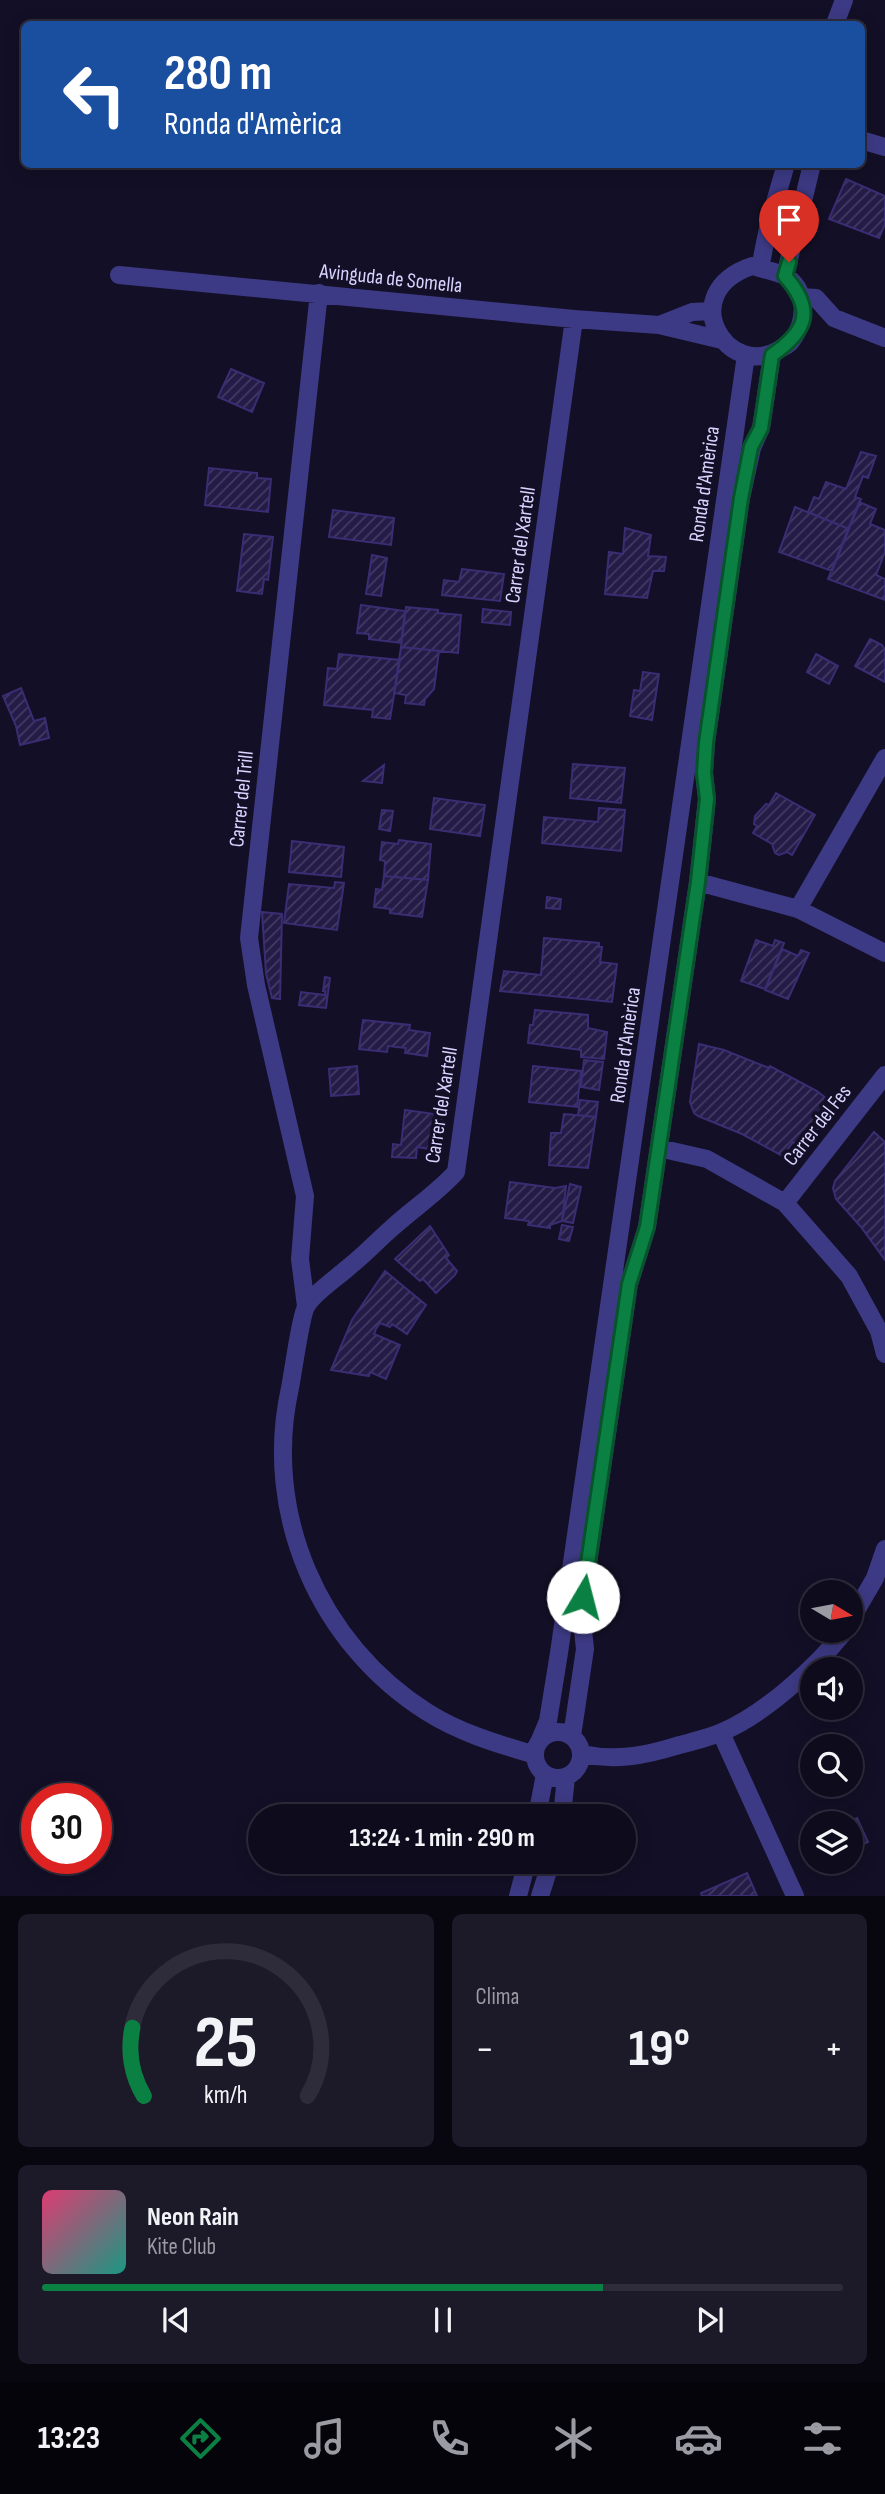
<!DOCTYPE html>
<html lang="es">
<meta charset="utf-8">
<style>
body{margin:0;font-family:"Sofia Sans Condensed",sans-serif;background:#1c1929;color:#f1f3f6;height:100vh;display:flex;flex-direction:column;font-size:26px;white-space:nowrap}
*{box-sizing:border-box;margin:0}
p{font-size:23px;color:#9b9ba3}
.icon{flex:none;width:38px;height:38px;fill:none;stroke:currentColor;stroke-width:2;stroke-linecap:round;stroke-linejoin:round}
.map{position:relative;height:1896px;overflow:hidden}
.details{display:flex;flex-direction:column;gap:18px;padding:18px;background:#08060f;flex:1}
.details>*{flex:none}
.banner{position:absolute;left:21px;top:21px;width:844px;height:147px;border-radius:10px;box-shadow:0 4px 18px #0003,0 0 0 2px #2e2b3b;background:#1a4fa0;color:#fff;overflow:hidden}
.needle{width:46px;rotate:100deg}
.controls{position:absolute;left:800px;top:1580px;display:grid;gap:14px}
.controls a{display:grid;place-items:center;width:63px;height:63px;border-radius:50%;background:#0e0b1c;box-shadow:0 4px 18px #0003,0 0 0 2px #2e2b3b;font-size:35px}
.speed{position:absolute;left:21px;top:1783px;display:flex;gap:14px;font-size:35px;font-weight:700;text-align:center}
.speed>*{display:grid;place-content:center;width:91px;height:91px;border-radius:50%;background:#0e0b1c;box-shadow:0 4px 18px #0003,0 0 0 2px #2e2b3b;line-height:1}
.speed .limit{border:10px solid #d22;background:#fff;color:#111}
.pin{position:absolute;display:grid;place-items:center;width:60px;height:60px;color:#fff;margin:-72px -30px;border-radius:50% 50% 50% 0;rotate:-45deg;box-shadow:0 0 7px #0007}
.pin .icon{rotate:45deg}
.me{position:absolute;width:77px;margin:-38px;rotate:8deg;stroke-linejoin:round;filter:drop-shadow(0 0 5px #0008)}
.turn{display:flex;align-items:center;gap:24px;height:147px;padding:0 28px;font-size:32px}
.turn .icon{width:91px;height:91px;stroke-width:2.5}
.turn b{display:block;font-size:49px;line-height:60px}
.big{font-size:52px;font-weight:700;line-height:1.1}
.details .tile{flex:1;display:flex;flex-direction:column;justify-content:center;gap:10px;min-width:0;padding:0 24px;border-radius:10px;background:#1c1929}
.details .dial{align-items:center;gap:0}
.dial svg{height:182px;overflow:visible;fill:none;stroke:#2e2b3b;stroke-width:7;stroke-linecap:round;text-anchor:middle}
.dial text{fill:#f1f3f6;stroke:none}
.song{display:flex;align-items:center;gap:21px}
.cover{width:84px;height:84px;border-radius:10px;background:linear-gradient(135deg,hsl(340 70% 55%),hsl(170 70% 35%))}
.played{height:7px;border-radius:4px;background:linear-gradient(90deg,#0b8043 70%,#2e2b3b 70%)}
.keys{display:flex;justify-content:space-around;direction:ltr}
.heat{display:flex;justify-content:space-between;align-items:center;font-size:38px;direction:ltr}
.details .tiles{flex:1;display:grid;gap:18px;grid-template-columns:1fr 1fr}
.tile:last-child{grid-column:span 2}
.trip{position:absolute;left:248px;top:1804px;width:388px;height:70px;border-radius:35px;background:#0e0b1c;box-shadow:0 4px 18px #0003,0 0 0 2px #2e2b3b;font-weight:700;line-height:70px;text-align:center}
.tab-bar{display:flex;height:112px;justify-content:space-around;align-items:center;background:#06040b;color:#9b9ba3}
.tab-bar .icon{width:49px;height:49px}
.tab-bar .selected{color:#0b8043}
.tab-bar b{font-size:32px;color:#f1f3f6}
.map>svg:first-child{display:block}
.building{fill:url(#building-hatch);stroke:#3b2d73;stroke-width:2}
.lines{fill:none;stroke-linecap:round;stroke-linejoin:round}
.minor{stroke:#3d3a85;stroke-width:18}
.route-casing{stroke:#07532c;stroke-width:18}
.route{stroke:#0b8043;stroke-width:12}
.labels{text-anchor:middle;stroke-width:7;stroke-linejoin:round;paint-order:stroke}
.street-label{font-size:21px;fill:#d9d4ff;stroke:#130f26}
</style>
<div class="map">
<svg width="885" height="1896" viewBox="0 0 885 1896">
<defs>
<pattern id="building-hatch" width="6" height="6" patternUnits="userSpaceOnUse" patternTransform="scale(1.75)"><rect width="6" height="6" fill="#241b47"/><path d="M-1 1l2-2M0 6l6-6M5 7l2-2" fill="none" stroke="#433b63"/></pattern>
</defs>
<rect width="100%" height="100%" fill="#130f26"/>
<path class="building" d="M846,179l39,17v28l-6,14 -50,-19z
M231,369l33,14 -12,29 -34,-15z
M861,452l15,4 -8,22 -5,-2 -8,21 6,2 -12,30 -41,-17 6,-15 5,2 7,-17 20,7z
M209,468l48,5v5l14,1 -3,33 -63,-7z
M859,502l17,7 -6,15 15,6v22l-9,23 9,4v21l-57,-21z
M795,507l54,22 -17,42 -53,-19z
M333,510l61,8 -3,27 -62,-8z
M625,528l26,7 -3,21 18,1 -2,14h-11l-6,27 -42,-4 4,-42 14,2z
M244,534l29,3 -5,43 -4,-1 -2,15 -25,-3z
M372,555l15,3 -6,38 -15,-2z
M462,569l42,5 -4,27 -58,-6 2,-15 15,2z
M361,605l44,6 -4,32 -32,-4v-5l-12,-1z
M406,607l32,3v3l23,2 -3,38 -57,-6z
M483,609l28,3 -1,13 -28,-3z
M870,639l12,6 3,5v32l-30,-16z
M401,647l38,4 -5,38 -9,10 -1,6 -19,-2 1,-8 -12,-2z
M339,654l61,6 -10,59 -18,-2 1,-7 -49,-5 4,-37 9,1z
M816,654l22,12 -9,18 -22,-12z
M643,672l16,2 -7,46 -22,-4 4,-26 6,1z
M21,688l13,33 11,-3 4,20 -29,7 -4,-19 -13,-30z
M573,764l52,4 -4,35 -51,-5z
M384,765l-2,18 -19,-2z
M776,793l39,22 -23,40 -5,-3 -8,3 -4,-2 -3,-9 -19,-11 4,-7 -3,-2 1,-8 11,-12 3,1z
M434,798l51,7 -5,31 -50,-7z
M599,808l26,2 -4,41 -79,-8 2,-26 54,5z
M382,810l11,1 -3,20 -11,-2z
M399,840l32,4 -3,36 -44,-4 1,-15 -5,-1 2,-18 16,2z
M292,841l52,6 -3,30 -52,-5z
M384,876l44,4 -6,37 -32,-4v-4l-16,-2 2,-18 6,1z
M335,882l9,1 -7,47 -53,-7 5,-39 45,4z
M547,897l14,2 -1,10 -14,-1z
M262,912l20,2 -2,85 -8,-1 -6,-25z
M544,938l55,5v4h3l-2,15 17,2 -5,38 -112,-11 4,-20 37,4z
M756,940l17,6 2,-6 9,3 -19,46 -24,-8z
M782,949l16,7 3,-6 8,3 -21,46 -23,-9z
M325,977l5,1 -4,30 -27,-3 2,-13 24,3v-4h-2z
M535,1010l53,5v13l19,4 -3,27 -23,-2v-7l-53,-7 2,-18h3z
M363,1020l47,5 -1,5 21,3 -3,23 -22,-3 1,-5 -18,-2 -1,6 -28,-3z
M699,1044l25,6 45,18 1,-2 47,25 19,15 -34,43 -9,-7 -10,14 -2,-1 -39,-21 -44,-18 -4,-3 -4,-11z
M584,1060l19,2 -4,28 -18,-3z
M357,1066l2,28 -28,2 -2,-27z
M533,1066l48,5 -4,36 -48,-5z
M580,1100l18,2 -2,15 -18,-2z
M405,1110l37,5 -6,35 -19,-3 -1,11 -24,-1 1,-13 8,1z
M564,1114l32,3 -8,51 -39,-3 2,-32h10z
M874,1132l11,10v118l-24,-33 -25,-28 -3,-11 2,-7z
M510,1182l45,6 11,-2 -4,35 -12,4v3l-22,-3 1,-4 -24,-3z
M570,1184l11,3 -8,36 -11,-2z
M562,1225l11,2 -4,14 -10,-2z
M430,1226l19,29 -3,3 11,13 -2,4 -19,18 -13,-14 -3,2 -25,-22z
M385,1271l41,34 -19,29 -15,-10 -2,3 -10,-4 -4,6 -2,5 26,11 -14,34 -16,-7 -1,4 -38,-6 21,-50z
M857,1818l11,24 -18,8v-26h-5z
M747,1873l10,23h-55l-1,-3z"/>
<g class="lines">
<path class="minor" d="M835,24l9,-24
M861,140l24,7
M752,266c10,3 22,5 31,9 25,12 24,46 9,65 -3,5 -7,6 -12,9 -52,33 -107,-56 -28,-83z
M760,268l9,-45 17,-59
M119,275l455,44 85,6 63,15
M785,276l27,-112
M800,297l16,1 18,20 51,20
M659,325l33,-13 20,-1
M698,882l100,27 87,44
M798,909l87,-151
M659,1148l48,11 78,44 64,73 30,55 6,23
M785,1203l100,-128
M306,1306l-6,-47 5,-63 -49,-211 -7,-47 70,-645
M850,1621l25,-43 10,-29
M535 1755a23 23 0 1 1 46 0a23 23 0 1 1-46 0Z
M721,1733l74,163
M572,1736l13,-87 -3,-28 1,-24 46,-313 18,-57 51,-345 9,-83 -3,-26 2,-30 35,-245 11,-50 9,-20 11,-73
M540,1740l8,-19 11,-68 187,-1298
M582,1754c33,7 62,2 94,-8 15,-4 32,-8 46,-14 43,-18 94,-65 123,-101
M535,1755c-37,-11 -75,-22 -108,-43 -108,-68 -165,-199 -137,-324 3,-15 11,-75 17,-83 8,-13 31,-28 43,-39 15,-12 28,-26 43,-39 21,-19 44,-34 63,-55l118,-853
M537,1816l8,-42
M562,1816l4,-39
M518,1896l9,-34
M540,1896l11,-34"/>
</g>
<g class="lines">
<g class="route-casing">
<path id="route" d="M583,1597l46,-313 18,-57 51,-345 9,-83 -3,-26 2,-30 35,-245 10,-51 10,-19 11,-73c35,-24 43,-45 13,-79l4,-14"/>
</g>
<use href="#route" class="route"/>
</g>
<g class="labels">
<g class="street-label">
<text transform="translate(391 278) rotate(6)" y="7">Avinguda de Somella</text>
<text transform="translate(704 484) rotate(-82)" y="7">Ronda d'Amèrica</text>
<text transform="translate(520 545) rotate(-82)" y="7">Carrer del Xartell</text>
<text transform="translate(241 799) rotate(-84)" y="7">Carrer del Trill</text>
<text transform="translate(625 1045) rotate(-82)" y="7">Ronda d'Amèrica</text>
<text transform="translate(441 1105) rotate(-81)" y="7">Carrer del Xartell</text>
<text transform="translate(817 1125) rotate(-52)" y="7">Carrer del Fes</text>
</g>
</g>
</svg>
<div class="controls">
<a><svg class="needle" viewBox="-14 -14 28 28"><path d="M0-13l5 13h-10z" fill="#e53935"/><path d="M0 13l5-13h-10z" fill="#9b9ba3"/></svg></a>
<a><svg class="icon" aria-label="sound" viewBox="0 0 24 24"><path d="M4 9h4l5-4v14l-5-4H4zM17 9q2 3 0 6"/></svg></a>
<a><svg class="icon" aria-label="search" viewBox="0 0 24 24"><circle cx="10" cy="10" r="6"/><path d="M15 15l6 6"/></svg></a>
<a><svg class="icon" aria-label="layers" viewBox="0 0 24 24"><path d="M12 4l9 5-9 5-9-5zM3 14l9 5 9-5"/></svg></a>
</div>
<div class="speed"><div class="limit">30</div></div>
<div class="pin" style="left:789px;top:262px;background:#d93025"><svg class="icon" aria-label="arrive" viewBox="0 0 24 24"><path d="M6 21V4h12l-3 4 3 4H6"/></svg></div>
<svg class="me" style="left:583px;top:1597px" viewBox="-20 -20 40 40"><circle r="19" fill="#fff"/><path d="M0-13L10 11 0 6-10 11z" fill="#0b8043"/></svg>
<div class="trip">13:24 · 1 min · 290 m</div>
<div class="banner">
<div class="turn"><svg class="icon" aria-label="left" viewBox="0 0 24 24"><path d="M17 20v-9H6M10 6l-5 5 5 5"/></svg><div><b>280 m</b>Ronda d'Amèrica</div></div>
</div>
</div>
<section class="details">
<div class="tiles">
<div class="tile dial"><svg viewBox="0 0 100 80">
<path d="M14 69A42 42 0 1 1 86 69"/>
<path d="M14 69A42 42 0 0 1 9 39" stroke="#0b8043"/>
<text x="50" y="56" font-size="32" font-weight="700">25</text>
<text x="50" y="72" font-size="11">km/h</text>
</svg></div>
<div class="tile"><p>Clima</p>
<div class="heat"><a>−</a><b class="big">19°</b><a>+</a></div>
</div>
<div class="tile">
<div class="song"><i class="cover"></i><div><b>Neon Rain</b><p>Kite Club</p></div></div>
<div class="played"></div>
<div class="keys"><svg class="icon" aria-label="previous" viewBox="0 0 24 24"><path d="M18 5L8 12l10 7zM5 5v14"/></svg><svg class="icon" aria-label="pause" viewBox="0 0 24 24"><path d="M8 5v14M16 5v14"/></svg><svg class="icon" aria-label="next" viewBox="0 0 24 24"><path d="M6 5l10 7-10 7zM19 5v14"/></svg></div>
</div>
</div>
</section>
<nav class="tab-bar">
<b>13:23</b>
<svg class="icon selected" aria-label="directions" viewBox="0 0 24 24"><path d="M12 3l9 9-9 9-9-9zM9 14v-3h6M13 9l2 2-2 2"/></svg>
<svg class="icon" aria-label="music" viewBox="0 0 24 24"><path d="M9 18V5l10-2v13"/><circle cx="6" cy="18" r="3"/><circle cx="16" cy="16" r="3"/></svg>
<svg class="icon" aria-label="phone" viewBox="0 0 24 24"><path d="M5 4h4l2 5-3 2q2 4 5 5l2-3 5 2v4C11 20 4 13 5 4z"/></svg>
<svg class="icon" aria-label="climate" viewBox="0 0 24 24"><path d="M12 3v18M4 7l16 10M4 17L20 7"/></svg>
<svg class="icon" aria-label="car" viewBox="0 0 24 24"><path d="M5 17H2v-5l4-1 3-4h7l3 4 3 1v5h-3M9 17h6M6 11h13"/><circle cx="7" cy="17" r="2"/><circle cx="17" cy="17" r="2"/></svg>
<svg class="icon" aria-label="filters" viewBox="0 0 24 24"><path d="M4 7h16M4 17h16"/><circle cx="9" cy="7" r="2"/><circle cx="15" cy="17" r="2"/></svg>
</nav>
